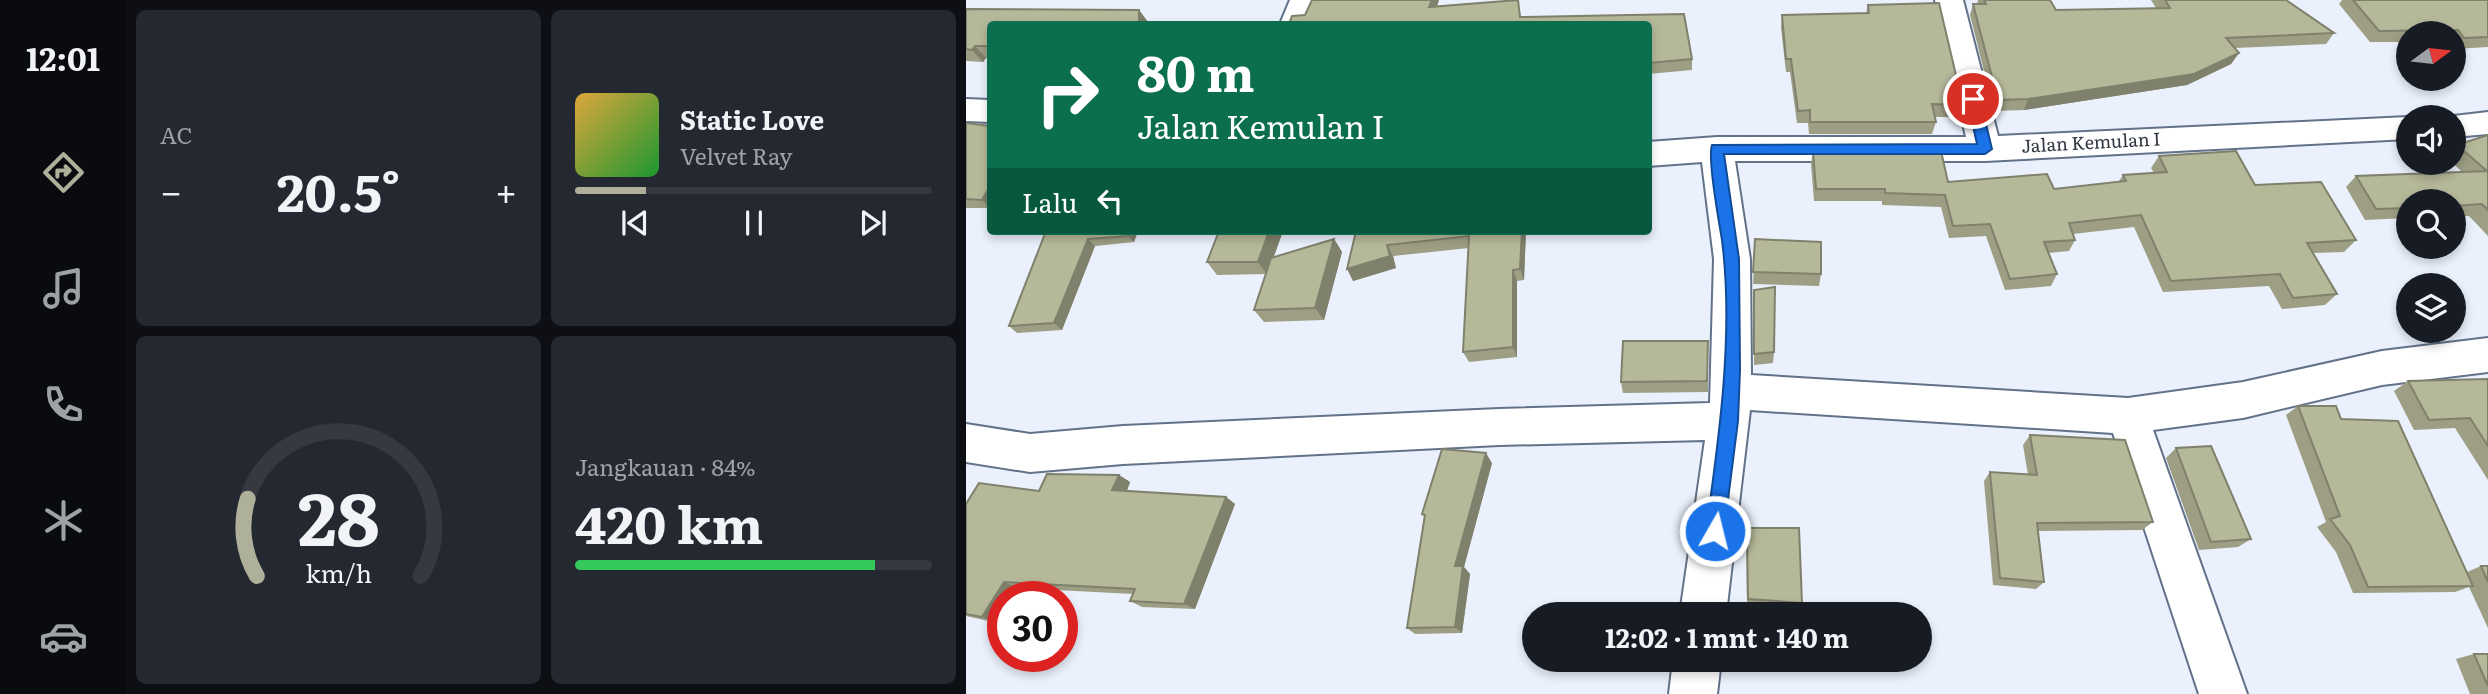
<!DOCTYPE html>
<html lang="id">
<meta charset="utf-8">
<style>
body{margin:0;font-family:Literata,serif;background:#242831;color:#f1f3f6;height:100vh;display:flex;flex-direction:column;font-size:26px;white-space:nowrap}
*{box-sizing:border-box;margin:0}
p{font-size:23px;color:#9ea1a6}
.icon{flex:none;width:38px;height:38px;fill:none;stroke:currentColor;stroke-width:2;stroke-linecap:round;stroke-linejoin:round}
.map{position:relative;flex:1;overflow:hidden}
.panel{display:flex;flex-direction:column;gap:10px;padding:10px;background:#0d0f14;width:840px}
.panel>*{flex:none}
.banner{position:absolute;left:21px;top:21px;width:665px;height:214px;border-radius:7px;box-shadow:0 4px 10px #0003;background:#0b6e4f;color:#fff;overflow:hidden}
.needle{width:46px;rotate:75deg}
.controls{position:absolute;left:1430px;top:21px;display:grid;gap:14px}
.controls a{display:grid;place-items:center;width:70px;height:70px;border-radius:50%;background:#171b24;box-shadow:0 4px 10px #0003;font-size:35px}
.speed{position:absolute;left:21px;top:581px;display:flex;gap:14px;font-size:35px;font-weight:700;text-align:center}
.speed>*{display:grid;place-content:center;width:91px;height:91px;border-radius:50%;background:#171b24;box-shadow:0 4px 10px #0003;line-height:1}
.speed .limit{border:10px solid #d22;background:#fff;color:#111}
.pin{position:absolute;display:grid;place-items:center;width:60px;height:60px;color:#fff;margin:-30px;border:4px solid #fff;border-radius:50%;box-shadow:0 2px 7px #0007}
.me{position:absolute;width:77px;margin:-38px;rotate:8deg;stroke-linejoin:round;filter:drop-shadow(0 0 5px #0008)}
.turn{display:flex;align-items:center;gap:24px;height:147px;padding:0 35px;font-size:32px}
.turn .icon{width:91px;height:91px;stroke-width:2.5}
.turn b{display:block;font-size:49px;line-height:60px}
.then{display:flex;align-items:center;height:66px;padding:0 35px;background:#0003;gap:14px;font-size:26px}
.big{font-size:52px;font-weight:700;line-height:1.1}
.panel .card{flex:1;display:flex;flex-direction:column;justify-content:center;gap:10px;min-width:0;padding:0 24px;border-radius:10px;background:#242831}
.panel .dial{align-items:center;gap:0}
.dial svg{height:182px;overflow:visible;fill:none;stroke:#363941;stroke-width:7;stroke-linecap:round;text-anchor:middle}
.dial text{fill:#f1f3f6;stroke:none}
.song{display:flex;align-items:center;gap:21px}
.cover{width:84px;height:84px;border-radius:10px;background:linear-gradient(135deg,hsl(40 70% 55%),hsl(130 70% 35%))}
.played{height:7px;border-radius:4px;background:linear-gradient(90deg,#aeb09a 20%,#363941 20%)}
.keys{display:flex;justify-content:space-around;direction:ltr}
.heat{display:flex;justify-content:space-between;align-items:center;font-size:38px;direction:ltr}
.charge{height:10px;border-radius:5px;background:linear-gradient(90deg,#34c759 84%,#363941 0)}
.panel .tiles{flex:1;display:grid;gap:10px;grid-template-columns:repeat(2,1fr)}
.trip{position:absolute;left:556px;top:602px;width:410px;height:70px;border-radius:35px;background:#171b24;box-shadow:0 4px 10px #0003;font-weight:700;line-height:70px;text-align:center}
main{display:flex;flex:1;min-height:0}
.menu{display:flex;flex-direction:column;width:126px;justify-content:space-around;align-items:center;background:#090b0e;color:#9ea1a6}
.menu .icon{width:49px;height:49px}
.menu .selected{color:#aeb09a}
.menu b{font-size:32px;color:#f1f3f6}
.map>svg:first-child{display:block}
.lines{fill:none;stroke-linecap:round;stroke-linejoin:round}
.minor-casing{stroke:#627289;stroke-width:4}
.minor{fill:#fff;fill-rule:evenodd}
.wall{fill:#9d9e84}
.shaded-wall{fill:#7f816c}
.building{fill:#b6b89a;stroke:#7f816c;stroke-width:2}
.route{fill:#1a73e8;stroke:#114b97;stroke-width:2}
.labels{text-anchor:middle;stroke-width:5;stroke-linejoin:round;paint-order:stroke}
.street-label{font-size:18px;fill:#303741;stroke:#fefefe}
</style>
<main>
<nav class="menu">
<b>12:01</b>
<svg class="icon selected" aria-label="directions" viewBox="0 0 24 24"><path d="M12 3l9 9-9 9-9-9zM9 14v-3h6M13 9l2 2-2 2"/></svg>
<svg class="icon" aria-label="music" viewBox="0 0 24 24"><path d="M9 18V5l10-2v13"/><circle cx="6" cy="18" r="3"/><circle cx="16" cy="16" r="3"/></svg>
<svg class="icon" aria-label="phone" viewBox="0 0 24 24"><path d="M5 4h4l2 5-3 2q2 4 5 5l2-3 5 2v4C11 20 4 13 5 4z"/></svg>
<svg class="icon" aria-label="climate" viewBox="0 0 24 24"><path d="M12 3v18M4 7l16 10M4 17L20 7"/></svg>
<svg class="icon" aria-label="car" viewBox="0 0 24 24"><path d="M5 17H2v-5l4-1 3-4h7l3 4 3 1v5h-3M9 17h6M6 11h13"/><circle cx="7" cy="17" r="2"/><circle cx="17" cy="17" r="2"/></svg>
</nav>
<section class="panel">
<div class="tiles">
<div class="card"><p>AC</p>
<div class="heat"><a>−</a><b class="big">20.5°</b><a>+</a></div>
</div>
<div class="card">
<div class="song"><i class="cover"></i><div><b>Static Love</b><p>Velvet Ray</p></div></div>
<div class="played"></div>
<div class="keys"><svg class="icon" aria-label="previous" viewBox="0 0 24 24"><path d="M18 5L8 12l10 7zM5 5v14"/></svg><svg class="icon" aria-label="pause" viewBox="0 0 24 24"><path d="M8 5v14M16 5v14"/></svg><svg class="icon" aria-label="next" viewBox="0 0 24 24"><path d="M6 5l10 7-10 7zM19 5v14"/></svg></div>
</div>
<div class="card dial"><svg viewBox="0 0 100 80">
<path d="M14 69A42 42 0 1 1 86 69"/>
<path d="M14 69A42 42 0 0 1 10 35" stroke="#aeb09a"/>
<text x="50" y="56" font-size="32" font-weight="700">28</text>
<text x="50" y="72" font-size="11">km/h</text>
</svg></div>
<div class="card"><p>Jangkauan · 84%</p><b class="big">420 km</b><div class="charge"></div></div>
</div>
</section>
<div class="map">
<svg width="1522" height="694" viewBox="0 0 1522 694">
<rect width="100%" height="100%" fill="#eaf1fc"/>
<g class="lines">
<g class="minor-casing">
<path id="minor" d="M324,0h28l-10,24h-28z
M969,0h28l35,136 410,-19h2h-2v22l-423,22h-250l15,98 1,116 377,23 115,-16 139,-31 106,-13v34l-106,13 -139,33 -90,12 94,264h-48l-86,-261 -363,-23 -24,204h-46l25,-174 -206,5 -376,19 -93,8 -64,-10v-38l64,10 93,-8 376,-17 211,-6 4,-144 -12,-97 -54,4v-24l69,-5h249z
M0,99l24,1v22l-24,-1z
M1522,112v22l-34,3v-20h-9z
M707,660h48l-4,34h-48z"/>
</g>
<use href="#minor" class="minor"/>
</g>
<path class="wall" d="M346,0h127l-2,6 81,-6 3,17 163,-3 8,45v11l-44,4v-50h-359l3,-8 13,-1z
M1012,0h72l6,10 100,-2 -5,-8h135l48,33 -8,11 -91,4 4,5 -8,11 -44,21 -163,25 -30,1 -24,-96 3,-11h4z
M1376,0h146v47l-34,2v-16h-46v9h-38l-31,-38z
M902,5l95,100 -4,12h-24l1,5 -4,12h-123l-1,-11h-11l-7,-51h-4l-5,-44 1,-13 84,-2z
M0,9l173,1 9,12v2h-158v34h-4l-3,4 -17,-1z
M0,123l24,3v82h-24z
M1522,135v101l-19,-20h-15v-15h-46v17l-43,2 -19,-33 10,-11 106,-4 -9,-9 1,-14 3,-4z
M847,151l135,31 106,7 65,-8 4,-6 31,-2 -3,-5 8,-12 96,29 101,55 -12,12 -31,1 24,41 -12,11 -43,4 -13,-23 -106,6 -29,-65 -61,7 2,6 -6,11 -21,2 9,21 -6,12 -46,4 -19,-54 -37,2 -8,-31 -59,-2v-4h-68l-3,-37z
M80,231h92l-4,11 -39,4 -33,84 -45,3 -8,-7z
M317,231l-9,26 60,-18 8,13 -18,68 -60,2 -10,-12 12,-36 -49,1 -10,-13z
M390,231h170l-2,49 -7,1v76l-48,5 -6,-10 6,-104 -76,8 3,12 -43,13z
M789,239l66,35 -2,12 -66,-2z
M788,290l20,62 -1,11 -19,2z
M742,341v51l-85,1 -2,-11z
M1522,379v101l-33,-52 -41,2 -20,-39 14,-10z
M1332,406l43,13 126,153 14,-6h7v62l-19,-41 -14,5 -102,1 -17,-41 -19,-25 9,-5 -40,-107z
M1064,435l123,87 -11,8 -104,1 6,51 -8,7 -43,-4 -9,-104 6,-9 38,3 -5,-30z
M1210,448l75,91 -13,8 -39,3 -33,-92z
M526,463l-28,104 6,7 -8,59 -47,1 -8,-6 17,-111 -2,-3z
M153,475l11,7 -3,9 99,6 9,7 -40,105 -53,-2 -12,-6 3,-7 -115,-6 -5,9h-10l-6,26 -31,-7v-112l73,-13z
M780,536l56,67 -2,6 -53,-4z
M1508,654h14v40h-18l-14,-35z"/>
<path class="shaded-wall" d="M466,0h7l-6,17 -4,-10z
M173,10l9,12v2h-9z
M9,46l11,12 -3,4 -11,-12z
M1273,53l-8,11 -44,21 -163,25 4,-11z
M24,186v22l-8,-8z
M163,231h9l-4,11 -6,-6z
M303,231h14l-16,43 -9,-12z
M556,231h4l-2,49 -4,-11z
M122,239l7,7 -33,84 -8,-7z
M368,239l8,13 -18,68 -9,-12z
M421,245l6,11 3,12 -43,13 -6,-12z
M547,270l4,11v76l-4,-10z
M520,453l6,10 -28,104 6,7 -8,59 -7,-6v-61z
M153,475l11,7 -6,16 -12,-8z
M260,497l9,7 -40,105 -11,-5z
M38,582l14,6 -5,9h-10v17l-6,9 -15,-6z"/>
<path class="building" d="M346,0h120l-3,7 89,-7 2,17 164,-3 8,45 -44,4v-39h-359l3,-8 13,-1z
M1018,0h66l6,10 114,-2 -5,-8h121l48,33 -108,5 13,15 -45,21 -166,25 -30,1 -25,-96h13z
M1387,0h135v37l-24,1 -6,-8 -79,1z
M973,3l24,102 -31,-1 4,18h-126v-12l-12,1 -7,-52h-5l-4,-44 87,-2 -1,-8z
M0,9l173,1v14h-149v22h-15l-3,4 -6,-1z
M0,123l24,3v60l-8,14 -16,-1z
M1522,135v75l-6,-6 -28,2v-5h-46v7l-32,1 -20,-33 131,-5 -30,-26z
M847,151h128l7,31 99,-8 7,15 72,-8 -3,-6 44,-3 -8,-16 77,-5 19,34 66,-3 35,58 -49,3 30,51 -44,4 -13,-24 -109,7 -30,-66 -72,8 6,17 -31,2 13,32 -47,5 -20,-55 -37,2 -8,-31 -60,-2v-4h-69z
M80,231h83l-1,5 -40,3 -34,84 -45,3z
M253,231h50l-11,31h-51z
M390,231h166l-2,38 -7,1v77l-50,5 6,-116 -82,9 3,11 -43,13z
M368,239l-19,69 -61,2 17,-52z
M789,239l66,3v32l-68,-2z
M809,287l-1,65 -20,2v-64z
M657,341h85l-1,40 -86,1z
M1522,379v67l-18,-28 -41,2 -21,-39z
M1332,406h38l5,13 57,2 75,165 -105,1 -18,-42 -20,-26 10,-3z
M1064,435l95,5 28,82 -116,1 7,59 -44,-4 -10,-106 47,3z
M1245,446l40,93 -40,3 -35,-94z
M476,449l44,4 -31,113h8l-8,61 -48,1 18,-113 -3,-1z
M81,474l72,1 -7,15 114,7 -42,107 -54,-3 5,-12 -131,-7 -22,35 -16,-3v-110l13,-21 60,8z
M781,528h52l3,75 -54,-4z
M1515,566h7v16z
M1508,654h14v32z"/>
<path class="route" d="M1007,95l7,4 12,50 -7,5h-261l15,105 1,111 -2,51 -14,110 -3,7 -6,2 -7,-2 -2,-7c13,-93 28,-197 16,-291 -3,-19 -15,-81 -10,-95l265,-1 -10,-45z"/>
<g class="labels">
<g class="street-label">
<text transform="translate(1125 143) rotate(-3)" y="6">Jalan Kemulan I</text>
</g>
</g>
</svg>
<div class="controls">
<a><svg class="needle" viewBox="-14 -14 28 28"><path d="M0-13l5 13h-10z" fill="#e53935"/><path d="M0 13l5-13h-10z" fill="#9ea1a6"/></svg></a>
<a><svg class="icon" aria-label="sound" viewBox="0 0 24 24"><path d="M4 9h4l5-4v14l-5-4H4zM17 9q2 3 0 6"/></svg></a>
<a><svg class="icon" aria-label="search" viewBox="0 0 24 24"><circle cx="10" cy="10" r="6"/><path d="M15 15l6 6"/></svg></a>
<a><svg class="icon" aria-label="layers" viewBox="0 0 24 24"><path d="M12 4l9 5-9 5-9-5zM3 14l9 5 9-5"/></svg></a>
</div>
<div class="speed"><div class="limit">30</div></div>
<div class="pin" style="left:1007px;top:99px;background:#d93025"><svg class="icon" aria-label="arrive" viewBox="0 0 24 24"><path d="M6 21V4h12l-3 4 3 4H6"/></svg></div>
<svg class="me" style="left:749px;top:531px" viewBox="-20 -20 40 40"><circle r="17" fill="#1a73e8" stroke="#fff" stroke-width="3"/><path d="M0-11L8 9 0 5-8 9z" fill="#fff"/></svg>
<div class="trip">12:02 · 1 mnt · 140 m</div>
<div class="banner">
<div class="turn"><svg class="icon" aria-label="right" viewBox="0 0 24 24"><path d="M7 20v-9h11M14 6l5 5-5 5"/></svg><div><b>80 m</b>Jalan Kemulan I</div></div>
<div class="then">Lalu<svg class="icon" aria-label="left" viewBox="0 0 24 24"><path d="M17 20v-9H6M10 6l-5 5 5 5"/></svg></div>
</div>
</div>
</main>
